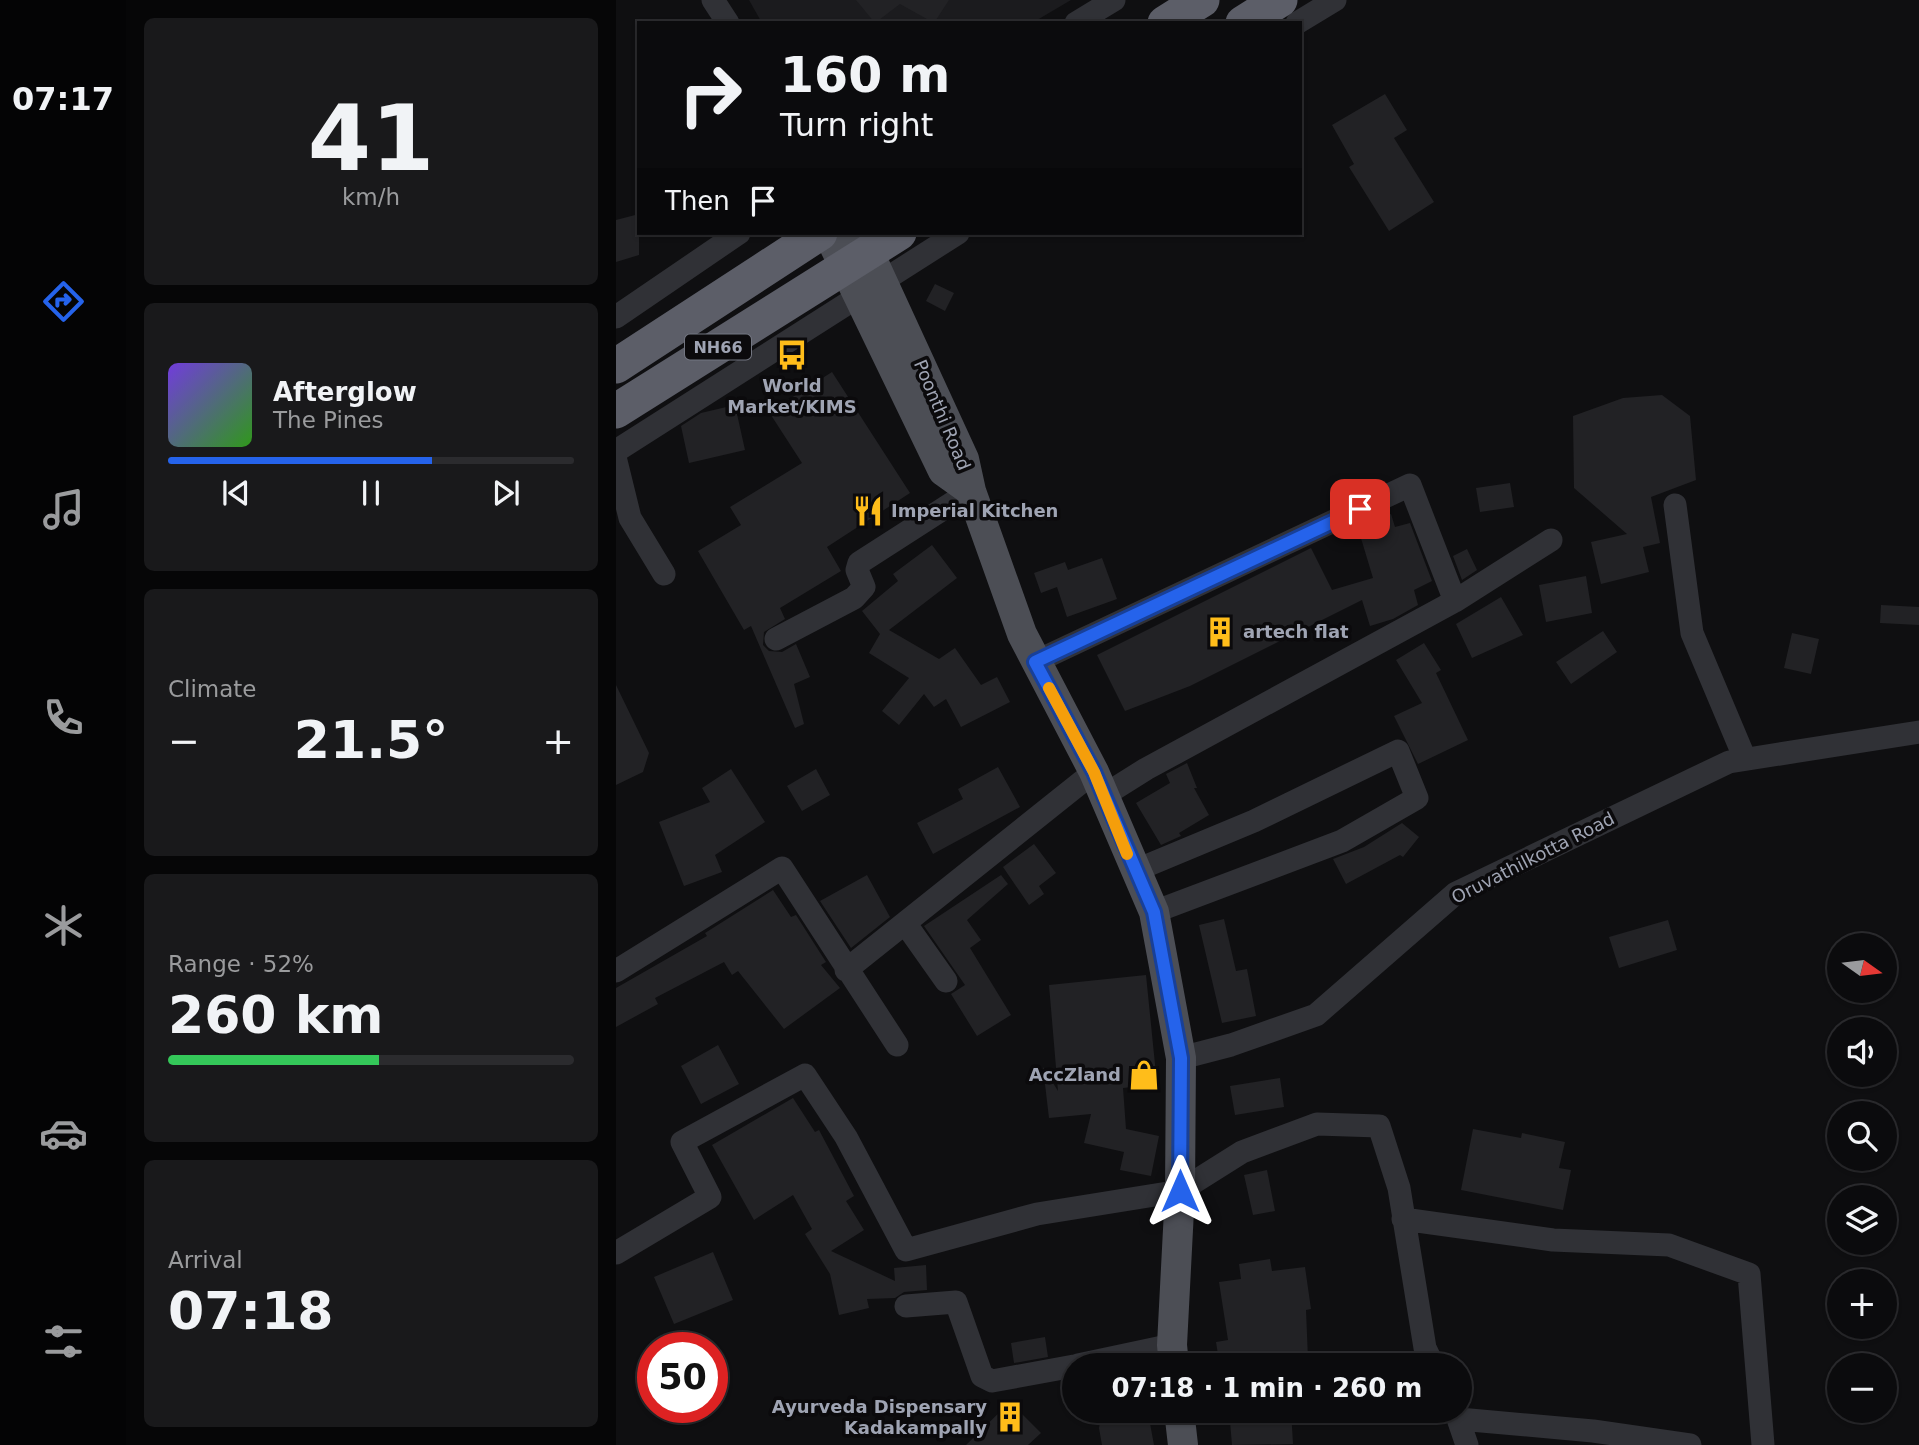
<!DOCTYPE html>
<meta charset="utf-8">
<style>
body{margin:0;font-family:"DejaVu Sans",sans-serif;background:#19191b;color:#f1f3f6;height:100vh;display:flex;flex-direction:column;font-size:26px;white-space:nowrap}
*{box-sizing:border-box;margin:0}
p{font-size:23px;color:#9a9b9d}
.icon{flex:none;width:38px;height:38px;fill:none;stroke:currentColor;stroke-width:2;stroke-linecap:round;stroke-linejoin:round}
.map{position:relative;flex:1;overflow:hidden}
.sheet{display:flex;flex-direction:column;gap:18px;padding:18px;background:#060607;width:490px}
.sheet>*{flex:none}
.banner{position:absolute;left:21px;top:21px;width:665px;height:214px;border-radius:0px;box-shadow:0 2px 5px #0004,0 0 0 2px #2b2b2e;background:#0b0b0d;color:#f1f3f6;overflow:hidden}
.needle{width:46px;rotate:104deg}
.controls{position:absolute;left:1211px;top:933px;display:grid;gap:14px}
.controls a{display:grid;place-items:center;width:70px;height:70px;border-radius:50%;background:#0b0b0d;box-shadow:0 2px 5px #0004,0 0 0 2px #2b2b2e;font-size:35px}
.speed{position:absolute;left:21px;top:1332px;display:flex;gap:14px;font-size:35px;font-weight:700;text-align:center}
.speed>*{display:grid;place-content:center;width:91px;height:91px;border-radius:50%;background:#0b0b0d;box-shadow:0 2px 5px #0004,0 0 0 2px #2b2b2e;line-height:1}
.speed .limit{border:10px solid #d22;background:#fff;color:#111}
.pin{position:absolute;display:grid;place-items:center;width:60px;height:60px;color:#fff;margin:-30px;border-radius:14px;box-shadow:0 4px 10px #0006}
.me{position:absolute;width:77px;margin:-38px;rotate:0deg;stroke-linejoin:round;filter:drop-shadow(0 0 5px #0008)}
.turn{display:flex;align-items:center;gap:24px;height:147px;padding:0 28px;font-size:32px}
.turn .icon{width:91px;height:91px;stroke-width:2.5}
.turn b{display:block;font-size:49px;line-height:60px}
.then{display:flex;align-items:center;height:66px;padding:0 28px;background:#0003;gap:14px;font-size:26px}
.big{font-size:52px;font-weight:700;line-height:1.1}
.sheet .tile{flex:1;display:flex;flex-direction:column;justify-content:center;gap:10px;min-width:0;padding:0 24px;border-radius:10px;background:#19191b}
.sheet .dial{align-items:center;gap:0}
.dial b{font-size:91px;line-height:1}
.song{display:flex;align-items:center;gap:21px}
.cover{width:84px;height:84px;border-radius:10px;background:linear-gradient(135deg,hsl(260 70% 55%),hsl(110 70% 35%))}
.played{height:7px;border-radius:4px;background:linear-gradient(90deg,#2563eb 65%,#2b2b2e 65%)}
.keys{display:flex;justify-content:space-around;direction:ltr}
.heat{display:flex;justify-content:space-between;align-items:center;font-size:38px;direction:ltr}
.charge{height:10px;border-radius:5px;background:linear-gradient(90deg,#34c759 52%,#2b2b2e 0)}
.trip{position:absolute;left:446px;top:1353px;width:410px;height:70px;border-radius:35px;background:#0b0b0d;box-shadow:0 2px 5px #0004,0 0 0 2px #2b2b2e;font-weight:700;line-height:70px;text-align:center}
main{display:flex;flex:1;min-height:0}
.menu{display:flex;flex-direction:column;width:126px;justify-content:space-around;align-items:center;background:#040405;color:#9a9b9d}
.menu .icon{width:49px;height:49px}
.menu .on{color:#2563eb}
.menu b{font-size:32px;color:#f1f3f6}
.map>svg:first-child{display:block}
.built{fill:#1b1b1e}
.building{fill:#222225}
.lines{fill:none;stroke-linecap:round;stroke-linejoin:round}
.minor{stroke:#303136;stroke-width:23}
.major{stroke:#4c4e55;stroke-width:30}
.highway{stroke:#5c5e68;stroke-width:35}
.route-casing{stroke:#184099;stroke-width:18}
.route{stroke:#2563eb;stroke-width:12}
.slow{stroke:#f59e0b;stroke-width:12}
.labels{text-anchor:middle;stroke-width:7;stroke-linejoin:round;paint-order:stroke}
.shield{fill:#0b0a0c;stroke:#737681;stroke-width:2}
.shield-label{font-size:16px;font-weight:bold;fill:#9fa4b3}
.poi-label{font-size:18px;font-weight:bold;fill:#9fa4b3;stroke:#0b0a0c;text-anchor:start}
.street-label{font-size:18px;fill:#9fa4b3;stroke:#0b0a0c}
</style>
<main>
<nav class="menu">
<b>07:17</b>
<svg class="icon on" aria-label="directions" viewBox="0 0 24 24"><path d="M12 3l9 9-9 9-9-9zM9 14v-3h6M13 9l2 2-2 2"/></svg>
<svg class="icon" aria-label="music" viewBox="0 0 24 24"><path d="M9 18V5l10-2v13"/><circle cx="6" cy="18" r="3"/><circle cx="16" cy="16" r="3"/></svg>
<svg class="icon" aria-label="phone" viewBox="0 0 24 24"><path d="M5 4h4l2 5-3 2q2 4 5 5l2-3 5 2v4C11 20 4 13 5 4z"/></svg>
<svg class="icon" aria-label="climate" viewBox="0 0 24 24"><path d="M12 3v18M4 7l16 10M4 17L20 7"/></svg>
<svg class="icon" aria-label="car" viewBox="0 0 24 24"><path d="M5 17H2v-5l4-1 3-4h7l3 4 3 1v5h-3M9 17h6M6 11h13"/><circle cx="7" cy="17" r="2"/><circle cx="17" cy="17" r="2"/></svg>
<svg class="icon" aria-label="filters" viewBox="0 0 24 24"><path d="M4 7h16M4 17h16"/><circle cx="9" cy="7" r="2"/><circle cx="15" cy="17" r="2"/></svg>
</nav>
<section class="sheet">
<div class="tile dial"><b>41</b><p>km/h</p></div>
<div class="tile">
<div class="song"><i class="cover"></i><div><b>Afterglow</b><p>The Pines</p></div></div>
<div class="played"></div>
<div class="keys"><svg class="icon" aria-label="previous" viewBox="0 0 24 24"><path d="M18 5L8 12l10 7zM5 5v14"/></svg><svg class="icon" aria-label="pause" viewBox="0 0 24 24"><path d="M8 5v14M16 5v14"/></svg><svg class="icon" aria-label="next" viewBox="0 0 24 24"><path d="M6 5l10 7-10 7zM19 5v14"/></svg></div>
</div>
<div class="tile"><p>Climate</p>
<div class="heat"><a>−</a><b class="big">21.5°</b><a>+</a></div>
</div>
<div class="tile"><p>Range · 52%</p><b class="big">260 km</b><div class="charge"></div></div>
<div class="tile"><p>Arrival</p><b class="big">07:18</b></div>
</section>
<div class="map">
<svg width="1303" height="1445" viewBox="0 0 1303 1445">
<rect width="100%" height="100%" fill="#0f0f11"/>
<path class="built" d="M133,0h322l-39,23h-270z"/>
<path class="building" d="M240,0h93l-15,23 -34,-19 -25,19z
M769,94l22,36 -13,8 40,64 -45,29 -40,-64 5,-3 -22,-39z
M23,214v41l-23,7v-42z
M319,284l19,9 -9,18 -19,-10z
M216,372l78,121 -83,54 14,24 -61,37 5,11 -21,13 -1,13 6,6 13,1 14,-8 14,33 -16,7 10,40 -9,4 -44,-102 -7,4 -46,-79 43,-26 -11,-18 72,-44 -33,-51z
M1046,395l28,21 6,64 -45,17 9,46 -17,4 6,25 -48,12 -10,-42 36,-8 -53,-46 -1,-72 50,-18z
M119,405l10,45 -56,13 -8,-37 20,-13z
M894,483l4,24 -34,5 -4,-24z
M775,514l4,13 15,-4 22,58 -18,9 4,15 -25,14 -23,7 -8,-26 -172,86 -65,25 -28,-56 214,-107 21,42 41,-12 -16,-53z
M316,545l25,33 -68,52 50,29 16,-11 26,37 16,-8 13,25 -49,25 -15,-28 -12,8 -10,-13 -25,31 -17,-14 27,-33 -40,-25 11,-19 -18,-23 36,-30 -5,-7z
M851,549l10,21 -15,10 -9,-24z
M486,558l15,41 -50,18 -10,-30 -16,6 -7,-20 31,-11 3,8z
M970,576l6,37 -46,9 -7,-37z
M885,597l22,38 -51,23 -16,-34z
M1265,605l38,2v18l-39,-2z
M987,631l14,21 -46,32 -15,-22z
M1176,633l27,6 -8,35 -27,-6z
M808,643l17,27 -5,3 32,67 -50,24 -24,-48 28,-13 -26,-43z
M0,685l33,68 -6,19 -27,13z
M571,763l10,25h-3l15,27 -30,18 2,3 -20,9 -25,-42 34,-20 -4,-9z
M382,767l22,40 -87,47 -16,-31 46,-24 -5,-10z
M115,769l34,53 -50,33 7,17 -38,14 -25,-64 51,-20 -8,-14z
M200,769l14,26 -28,16 -15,-25z
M786,823l17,14 -16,20 -3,-2 -54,29 -13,-25 31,-12z
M418,844l22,29 -17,13 5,8 -15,11 -26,-38z
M251,875l23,42 -39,31 -31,-47z
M385,875l7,9 -41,36 14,20 -11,8 41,67 -34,21 -26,-42 14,-9 -41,-59z
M157,890l18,27 5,-2 30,47 -5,3 19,23 -56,41 -46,-58 -6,4 -8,-13 -69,36 3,6 -42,23v-39l91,-52 -2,-3z
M608,919l12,52 11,-2 9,47 -34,7 -23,-98z
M1052,920l9,30 -58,18 -10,-31z
M530,975l11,109 -34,4 3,41 33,7 -8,40 -31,-6 4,-18 -40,-9 7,-29 -42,4 -6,-51 15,24 -9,-106z
M102,1045l21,39 -38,20 -20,-38z
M664,1078l4,29 -49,8 -5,-29z
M177,1098l22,34 4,-2 35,66 -8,5 18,29 -33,21 64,30 -1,-13 32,-3 1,25 -23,2 -9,6 -28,1 2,9 -30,7 -9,-41 -25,-40 7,-5 -19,-34 -39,25 -42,-75z
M857,1129l48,9 1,-5 43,9 -6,26 12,2 -8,40 -102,-20z
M651,1170l8,41 -22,4 -9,-40z
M97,1252l20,48 -59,24 -20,-47z
M654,1259l2,12 33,-4 6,42 -5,1 2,49 -44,1v5h-27v-7l-18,3 -3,-19 12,-2 -9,-58 22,-3 -2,-15z
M429,1337l3,20 -34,6 -3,-20z
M394,1402l31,31 -13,12h-62z
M486,1410h28v12l19,-4 5,27h-52l-3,-17z
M613,1410h62l2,34 -61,1z"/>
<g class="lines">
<path class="minor" d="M97,0l15,23
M460,23l38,-23
M681,23l38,-23
M0,317l123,-84
M0,451l342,-218
M0,461l14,57 34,56
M1059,505l17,128 53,126
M160,639l78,-41 10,-11 -7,-17 2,-7 112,-72
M419,662l375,-177 45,116
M487,796l43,-27 309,-168 96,-61
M518,871l120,-50 144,-70 19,47 -75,43 -188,71
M289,923l41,58
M230,970l248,-198
M0,971l166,-103 115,177
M565,1058l50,-13 85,-30 140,-122 273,-131 190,-30
M787,1219l150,21 116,5 80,29 14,171
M0,1253l94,-56 -28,-55 123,-67 41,62 60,113 131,-36 143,-23 62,-39 75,-28 62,2 20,62 26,160 8,17
M290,1306l50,-4 26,74 10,5 82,-15
M462,1365l94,-20
M839,1410l12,35
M843,1419l134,12 97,14"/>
<path class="major" d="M212,233l115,238 28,20
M244,233l104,226 7,32 51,143 72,138 60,140 27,146 -1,133 -8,154 2,20
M563,1410l4,35"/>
<path class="highway" d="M549,23l37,-23
M627,23l37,-23
M0,366l204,-133
M0,411l283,-178"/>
</g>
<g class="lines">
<g class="route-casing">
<path id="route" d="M564,1191l1,-133 -27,-146 -60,-140 -59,-110 325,-153"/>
</g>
<use href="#route" class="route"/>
<path class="slow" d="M433,688l45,84 33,82"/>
</g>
<defs>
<g id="bus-bare" transform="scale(2.415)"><path d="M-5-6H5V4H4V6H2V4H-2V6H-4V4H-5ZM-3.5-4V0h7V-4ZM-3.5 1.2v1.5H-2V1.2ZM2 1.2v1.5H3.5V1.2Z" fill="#ffbd1a" stroke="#0b0a0c" stroke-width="2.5" paint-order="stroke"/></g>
<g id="restaurant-bare" transform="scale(2.415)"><path d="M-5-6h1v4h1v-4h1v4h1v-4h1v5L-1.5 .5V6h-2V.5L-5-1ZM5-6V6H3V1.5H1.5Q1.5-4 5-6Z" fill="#ffbd1a" stroke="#0b0a0c" stroke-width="2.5" paint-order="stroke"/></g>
<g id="building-bare" transform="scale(2.415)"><path d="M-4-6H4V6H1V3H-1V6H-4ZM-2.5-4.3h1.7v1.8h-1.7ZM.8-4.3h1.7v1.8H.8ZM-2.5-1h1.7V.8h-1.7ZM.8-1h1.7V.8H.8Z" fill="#ffbd1a" stroke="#0b0a0c" stroke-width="2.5" paint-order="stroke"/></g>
<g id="shop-bare" transform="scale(2.415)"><path d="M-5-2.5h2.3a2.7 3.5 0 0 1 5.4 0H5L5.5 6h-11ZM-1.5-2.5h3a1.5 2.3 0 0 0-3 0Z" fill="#ffbd1a" stroke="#0b0a0c" stroke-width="2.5" paint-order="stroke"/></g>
</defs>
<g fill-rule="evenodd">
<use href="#bus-bare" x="176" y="355"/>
<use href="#restaurant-bare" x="252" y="511"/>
<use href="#building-bare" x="604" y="632"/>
<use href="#shop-bare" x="528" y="1075"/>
<use href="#building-bare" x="394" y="1417"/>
</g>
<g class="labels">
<rect class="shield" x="69" y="334.5" width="66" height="25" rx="5"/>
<g class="shield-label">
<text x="102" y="353">NH66</text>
</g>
<g class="poi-label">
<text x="176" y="392" text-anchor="middle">World<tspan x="176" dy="21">Market/KIMS</tspan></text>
<text x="275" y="517">Imperial Kitchen</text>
<text x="627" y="638">artech flat</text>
<text x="505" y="1081" text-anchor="end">AccZland</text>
<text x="371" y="1413" text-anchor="end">Ayurveda Dispensary<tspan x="371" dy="21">Kadakampally</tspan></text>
</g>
<g class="street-label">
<text transform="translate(326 415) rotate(67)" y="6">Poonthi Road</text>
<text transform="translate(917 858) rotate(-27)" y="6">Oruvathilkotta Road</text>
</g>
</g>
</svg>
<div class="controls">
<a><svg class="needle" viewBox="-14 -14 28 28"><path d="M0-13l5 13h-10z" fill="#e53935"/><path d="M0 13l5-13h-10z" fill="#9a9b9d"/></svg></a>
<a><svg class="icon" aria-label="sound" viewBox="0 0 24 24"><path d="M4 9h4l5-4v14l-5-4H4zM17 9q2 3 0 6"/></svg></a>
<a><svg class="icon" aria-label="search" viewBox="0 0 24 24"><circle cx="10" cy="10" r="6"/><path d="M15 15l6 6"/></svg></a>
<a><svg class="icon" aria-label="layers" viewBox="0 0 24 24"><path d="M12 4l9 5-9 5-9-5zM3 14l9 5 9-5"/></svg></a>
<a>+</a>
<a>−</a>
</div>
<div class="speed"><div class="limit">50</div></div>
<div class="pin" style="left:744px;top:509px;background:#d93025"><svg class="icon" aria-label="arrive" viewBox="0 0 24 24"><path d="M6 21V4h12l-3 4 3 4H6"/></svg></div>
<svg class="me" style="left:564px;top:1191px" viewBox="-20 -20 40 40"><path d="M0-17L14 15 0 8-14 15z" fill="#2563eb" stroke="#fff" stroke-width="4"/></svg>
<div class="trip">07:18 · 1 min · 260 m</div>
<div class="banner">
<div class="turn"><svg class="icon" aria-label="right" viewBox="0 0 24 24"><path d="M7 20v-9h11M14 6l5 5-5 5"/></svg><div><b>160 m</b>Turn right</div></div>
<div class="then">Then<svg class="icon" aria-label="arrive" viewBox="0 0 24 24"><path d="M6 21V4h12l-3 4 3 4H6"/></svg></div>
</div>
</div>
</main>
